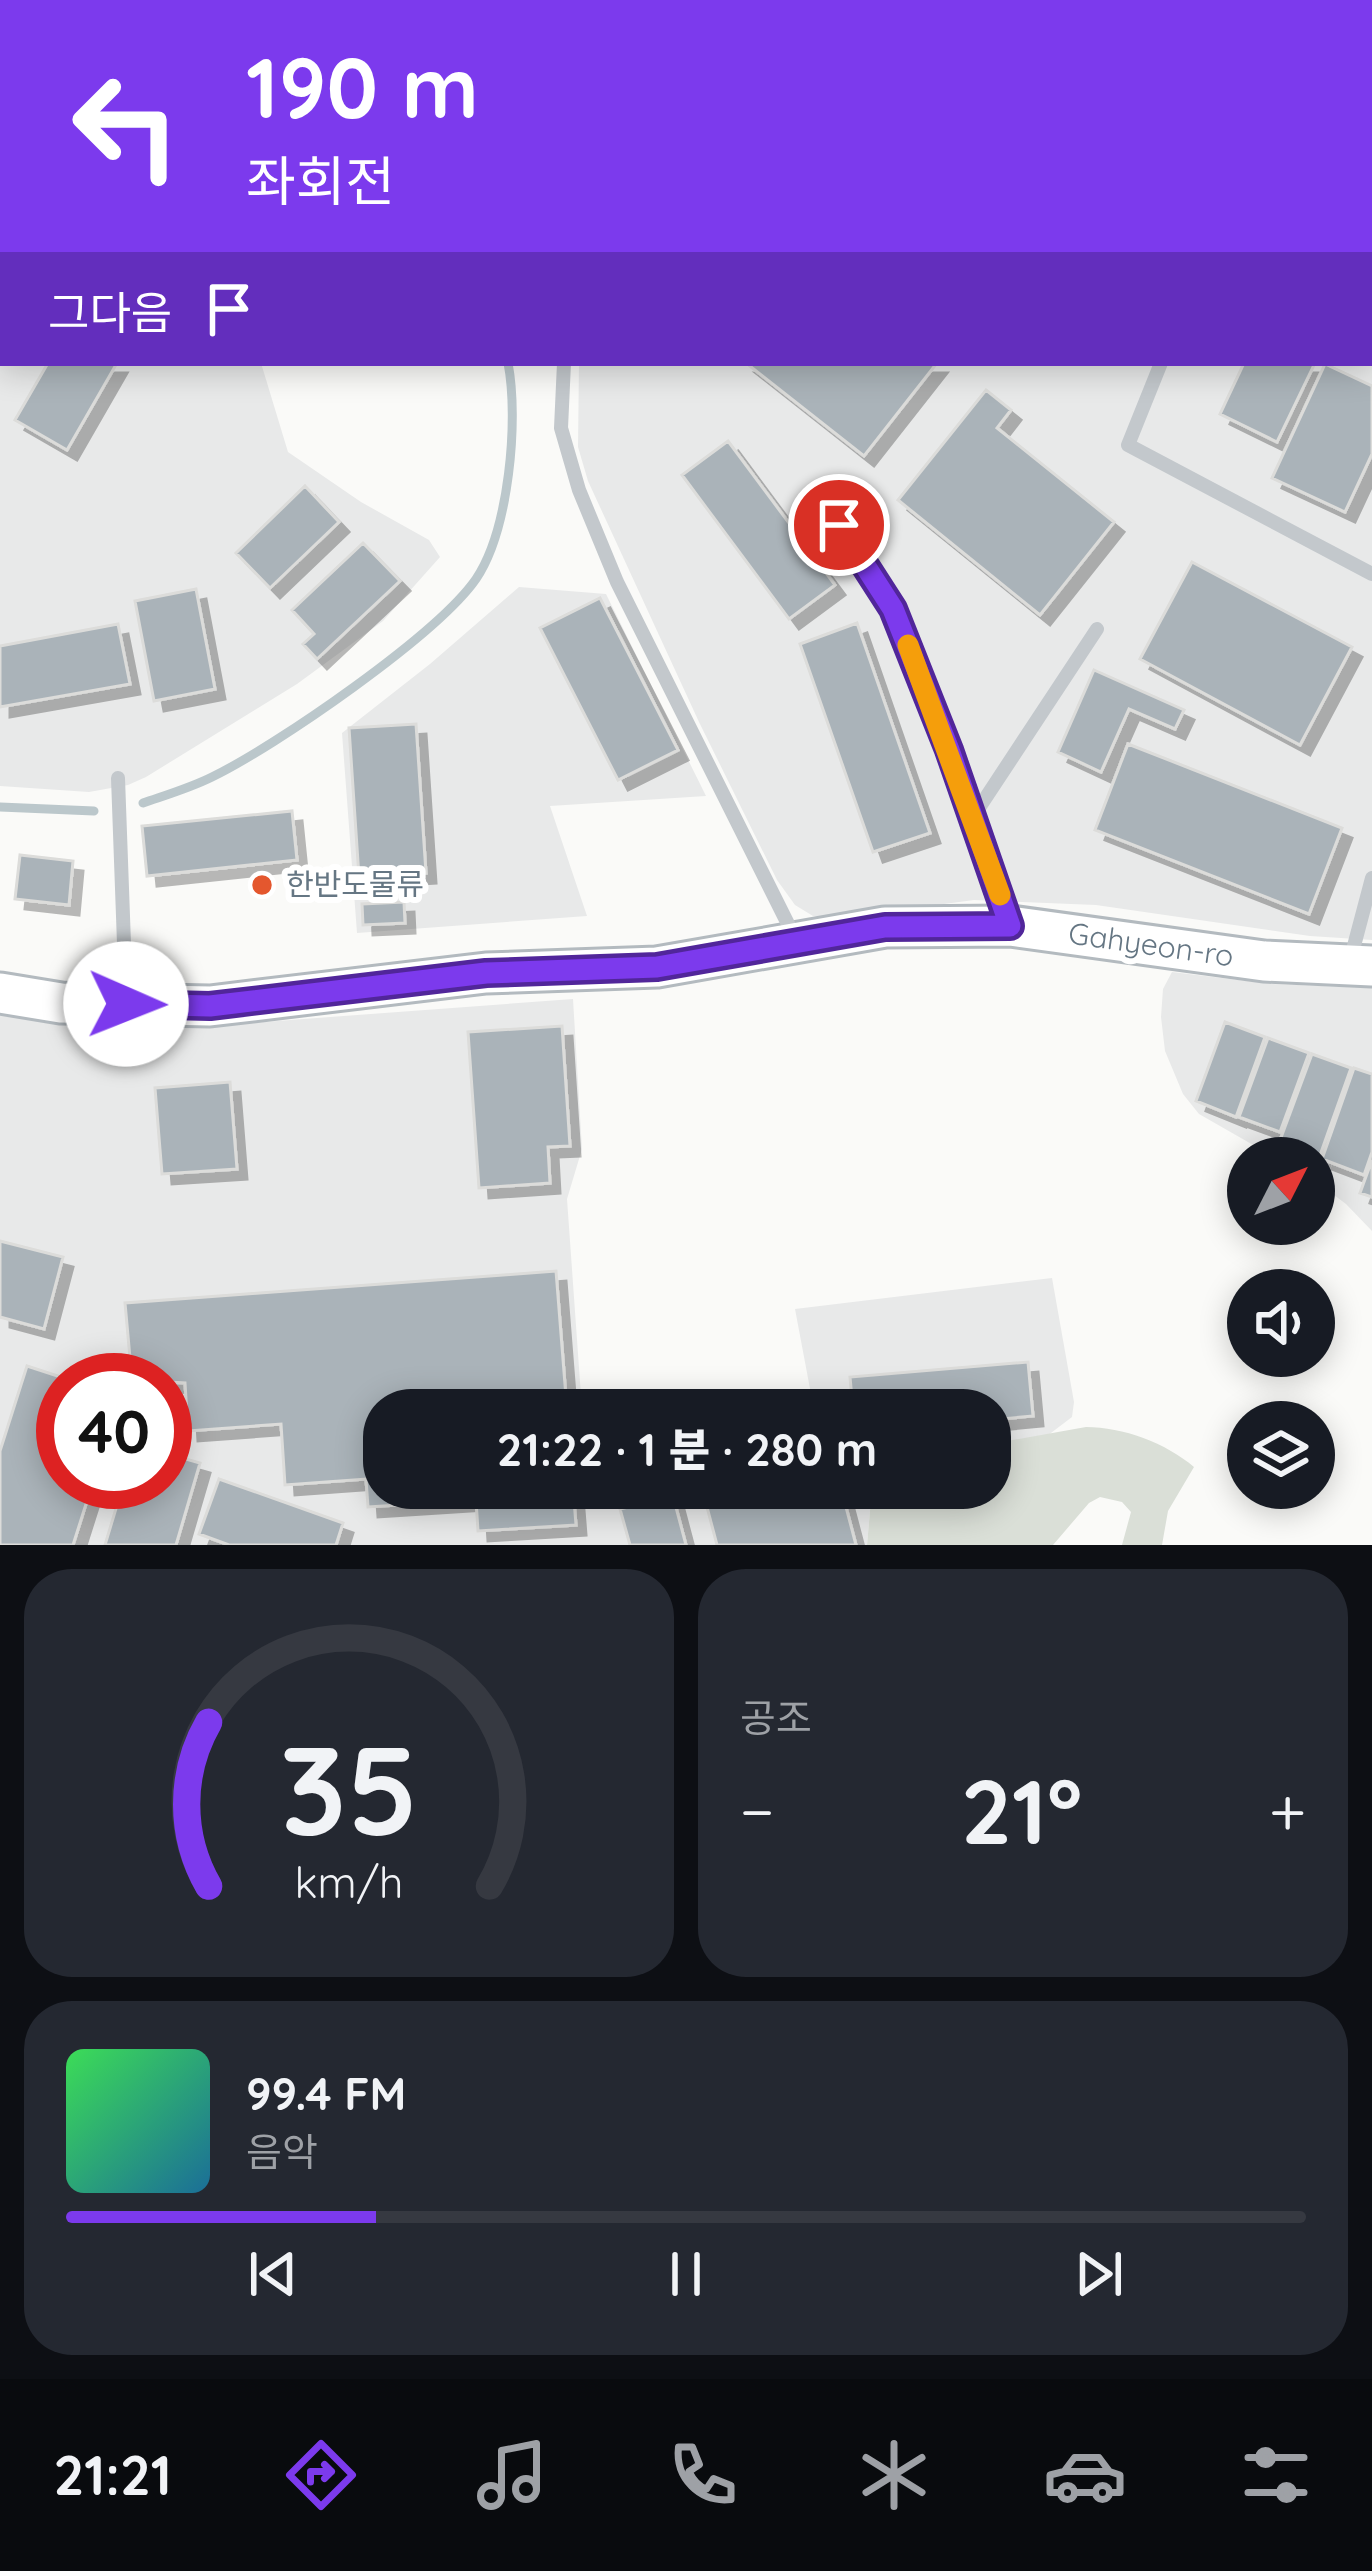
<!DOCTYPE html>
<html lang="ko">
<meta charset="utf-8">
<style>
body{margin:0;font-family:Quicksand,"Noto Sans KR",sans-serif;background:#242831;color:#f1f3f6;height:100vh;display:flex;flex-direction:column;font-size:45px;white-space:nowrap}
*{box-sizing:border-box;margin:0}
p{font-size:39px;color:#9ea1a6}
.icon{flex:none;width:66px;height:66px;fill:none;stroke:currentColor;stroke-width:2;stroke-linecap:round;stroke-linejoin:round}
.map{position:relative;height:1545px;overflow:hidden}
.panel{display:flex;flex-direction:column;gap:24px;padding:24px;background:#0d0f14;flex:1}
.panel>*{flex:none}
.guide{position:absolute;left:0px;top:0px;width:1374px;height:366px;box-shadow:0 6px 30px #0003;background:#7c3aed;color:#fff;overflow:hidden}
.needle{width:78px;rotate:48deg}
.fabs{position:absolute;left:1227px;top:1137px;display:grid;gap:24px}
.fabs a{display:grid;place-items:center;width:108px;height:108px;border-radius:50%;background:#171b24;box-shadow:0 6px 30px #0003;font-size:60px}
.speed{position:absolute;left:36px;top:1353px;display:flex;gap:24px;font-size:60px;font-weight:700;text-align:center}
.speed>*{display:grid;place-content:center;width:156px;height:156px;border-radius:50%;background:#171b24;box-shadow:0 6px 30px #0003;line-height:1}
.speed .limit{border:18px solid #d22;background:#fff;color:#111}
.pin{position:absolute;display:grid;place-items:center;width:102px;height:102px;color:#fff;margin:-51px;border:6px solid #fff;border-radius:50%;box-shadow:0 3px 12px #0007}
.me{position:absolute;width:132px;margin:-66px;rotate:91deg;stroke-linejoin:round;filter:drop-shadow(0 0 9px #0008)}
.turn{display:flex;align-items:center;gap:42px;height:252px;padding:0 48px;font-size:54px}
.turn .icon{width:156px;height:156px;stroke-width:2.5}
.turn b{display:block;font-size:84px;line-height:102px}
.then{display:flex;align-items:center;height:114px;padding:0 48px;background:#0003;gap:24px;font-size:45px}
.big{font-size:90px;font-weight:800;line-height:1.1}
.panel .card{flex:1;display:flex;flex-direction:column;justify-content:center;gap:18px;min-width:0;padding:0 42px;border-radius:48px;background:#242831}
.panel .dial{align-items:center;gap:0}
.dial svg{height:312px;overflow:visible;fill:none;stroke:#363941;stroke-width:7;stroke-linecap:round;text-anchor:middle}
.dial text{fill:#f1f3f6;stroke:none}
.song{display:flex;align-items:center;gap:36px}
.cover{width:144px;height:144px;border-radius:18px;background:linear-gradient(135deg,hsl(130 70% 55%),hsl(200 70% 35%))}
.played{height:12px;border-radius:6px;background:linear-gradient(90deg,#7c3aed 25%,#363941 25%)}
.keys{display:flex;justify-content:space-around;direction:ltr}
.heat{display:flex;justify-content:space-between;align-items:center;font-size:66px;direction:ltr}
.panel .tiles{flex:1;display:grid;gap:24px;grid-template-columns:1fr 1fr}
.card:last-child{grid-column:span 2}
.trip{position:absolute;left:363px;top:1389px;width:648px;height:120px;border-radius:48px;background:#171b24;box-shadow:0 6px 30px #0003;font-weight:800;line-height:120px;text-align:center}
.tabs{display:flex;height:192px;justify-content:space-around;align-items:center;background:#090b0e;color:#9ea1a6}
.tabs .icon{width:84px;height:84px}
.tabs .selected{color:#7c3aed}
.tabs b{font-size:54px;color:#f1f3f6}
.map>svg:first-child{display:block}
.built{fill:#e8e9e9;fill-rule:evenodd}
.green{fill:#dadfd7}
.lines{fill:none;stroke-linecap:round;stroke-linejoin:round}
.stream{stroke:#bbc7cb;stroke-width:9}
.building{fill:#aab3b9;stroke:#dcdcda;stroke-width:3;filter:url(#shadow)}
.secondary-casing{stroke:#b3babf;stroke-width:45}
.lane{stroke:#c3c8cc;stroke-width:14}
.secondary{stroke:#fff;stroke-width:39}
.route-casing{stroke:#51269a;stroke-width:30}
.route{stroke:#7c3aed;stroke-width:21}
.slow{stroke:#f59e0b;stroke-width:21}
.poi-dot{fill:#e4572e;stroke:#fff;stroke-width:4.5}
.labels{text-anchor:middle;stroke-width:12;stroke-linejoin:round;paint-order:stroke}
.poi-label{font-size:30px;fill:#657683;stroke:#fff;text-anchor:start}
.street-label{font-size:30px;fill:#657683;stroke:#fff}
</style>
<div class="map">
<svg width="1372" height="1545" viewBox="0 0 1372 1545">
<defs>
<filter id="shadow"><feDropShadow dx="10" dy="10" stdDeviation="0" flood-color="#0004"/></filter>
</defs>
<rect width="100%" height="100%" fill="#fafaf8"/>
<path class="built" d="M0,0h84l-81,3v360h258l27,89 73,50 68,38 11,17 -57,64 -86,63 -151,93 -18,8 -39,7 -89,-6z
M100,0h392l-2,3z
M1372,176v764l-62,-4 -214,-31 -122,-5 -142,19 -19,-3 -18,-11 -18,-25 -78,-158 -111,-241 -10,-34 1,-84h792z
M519,587l87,7 100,202 -156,10 37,110 -230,17 -15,-200 88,-69z
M1172,972l101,12 99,4v243l-26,-27 -32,-24v-22h-38l-77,-44 -16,-20 -18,-43 -4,-34 2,-28z
M573,999l9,150 -15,50 15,211h-198v78h203l6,14 13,2 61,-16h205l-5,57h-867v-531l80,13 61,4zM63,1380h102v102h-102z
M1052,1278l22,124 -2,15 -25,19 -57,8v-34h-176l-19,-101z"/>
<path class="green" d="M1071,0h301v60l-1,-57h-300z
M1086,1427c37,0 80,16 108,40l-26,44 -6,34h-40l9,-33 -9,-10 -22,-5 -11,6 -36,42h-186l5,-57h118v-44z"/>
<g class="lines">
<path class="stream" d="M525,3l2,-3
M143,803c23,-8 47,-15 69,-26 64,-31 225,-142 264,-198 33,-49 43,-159 32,-216
M0,807l94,4"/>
</g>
<path class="building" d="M110,0h102l-103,3z
M618,0h92l2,3h-98z
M889,0h71l3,3h-77z
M0,170l3,2 -3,82z
M48,363h69l-50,87 -52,-30z
M746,363h191l-73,93z
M1244,363h71l-38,79 -57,-28z
M1325,364l47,22v68l-27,58 -73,-34z
M986,390l25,20 -14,18 117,94 -74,93 -142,-115z
M728,441l107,144 -46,34 -107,-144z
M305,486l34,36 -69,66 -34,-35z
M363,543l37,38 -83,78 -14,-15 11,-10 -22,-24z
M1192,562l160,85 -52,98 -160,-86z
M196,589l19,100 -61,12 -19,-100z
M600,598l78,152 -60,30 -78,-152z
M857,623l73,210 -57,19 -73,-208z
M118,624l12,60 -130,23v-61z
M1094,670l90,40 -9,19 -46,-20 -28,63 -43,-20z
M416,724l10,149 -67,4 -10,-149z
M1128,744l214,84 -33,86 -214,-84z
M292,811l5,49 -150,16 -5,-50z
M20,855l53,6 -4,44 -54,-6z
M404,902l1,21 -42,2 -1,-21z
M1225,1022l40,15 -29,80 -40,-16z
M562,1026l8,120 -22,1 2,36 -71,5 -11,-156z
M1268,1038l41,15 -29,79 -41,-15z
M1312,1054l39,14 -32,90 -40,-15z
M1354,1068l18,6v78l-8,23 -42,-16z
M230,1082l7,87 -75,5 -7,-86z
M1372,1160v37l-12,-4z
M0,1241l63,16 -19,72 -44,-12z
M556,1271l11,139h-183v78h189l3,37 -98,6 -2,-31 -108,7 -2,-28 -81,6 -4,-61 -93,7 -3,-48 -53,-3 -7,-77z
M1028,1362l5,54 -43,4v-10h-137l-3,-33z
M27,1366l43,14h-7v102h30l-20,63h-73v-94z
M165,1453l35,10 -24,82h-71l19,-63h41z
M219,1479l124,44 -7,22h-107l-30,-11z
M702,1488h139l15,57h-139z
M673,1496l13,49h-56l-10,-36z"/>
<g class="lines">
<g class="secondary-casing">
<path id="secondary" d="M0,993l61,10 149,3 276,-33 171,-6 228,-40 125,-1 254,35 108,5"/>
</g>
<path class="lane" d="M564,363l-3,65 18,62 38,92 178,356
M1161,363l-33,82 244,129
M839,525l54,84 56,141 60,171
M118,778l8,221
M973,817l124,-188
M1350,961l22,-83"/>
<use href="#secondary" class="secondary"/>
</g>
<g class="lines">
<g class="route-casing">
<path id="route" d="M126,1004l84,2 276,-33 171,-6 228,-40 125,-1 -61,-176 -56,-141 -54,-84"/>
</g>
<use href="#route" class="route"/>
<path class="slow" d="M908,645l92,250"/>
</g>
<circle class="poi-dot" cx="262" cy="885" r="12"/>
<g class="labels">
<g class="poi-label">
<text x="286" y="895">한반도물류</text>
</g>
<g class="street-label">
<text transform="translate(1151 945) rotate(8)" y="10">Gahyeon-ro</text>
</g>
</g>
</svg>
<div class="fabs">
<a><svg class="needle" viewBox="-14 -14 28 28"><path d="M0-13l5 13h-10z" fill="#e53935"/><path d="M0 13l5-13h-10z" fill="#9ea1a6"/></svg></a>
<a><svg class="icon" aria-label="sound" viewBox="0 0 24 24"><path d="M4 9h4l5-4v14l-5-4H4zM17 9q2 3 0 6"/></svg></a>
<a><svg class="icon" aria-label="layers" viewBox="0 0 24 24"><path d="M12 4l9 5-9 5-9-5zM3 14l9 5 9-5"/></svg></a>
</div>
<div class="speed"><div class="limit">40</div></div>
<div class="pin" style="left:839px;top:525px;background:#d93025"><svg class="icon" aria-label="arrive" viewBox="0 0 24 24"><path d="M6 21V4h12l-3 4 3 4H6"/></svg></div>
<svg class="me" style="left:126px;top:1004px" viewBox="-20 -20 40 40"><circle r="19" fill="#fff"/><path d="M0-13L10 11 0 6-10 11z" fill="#7c3aed"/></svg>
<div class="trip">21:22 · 1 분 · 280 m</div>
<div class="guide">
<div class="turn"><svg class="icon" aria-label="left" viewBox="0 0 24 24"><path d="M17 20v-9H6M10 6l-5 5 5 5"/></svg><div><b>190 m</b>좌회전</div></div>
<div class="then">그다음<svg class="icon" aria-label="arrive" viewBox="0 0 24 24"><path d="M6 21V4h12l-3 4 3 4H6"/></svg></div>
</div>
</div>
<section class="panel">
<div class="tiles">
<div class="card dial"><svg viewBox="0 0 100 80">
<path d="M14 69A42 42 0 1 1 86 69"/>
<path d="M14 69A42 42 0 0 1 14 27" stroke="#7c3aed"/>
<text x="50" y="56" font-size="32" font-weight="700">35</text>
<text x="50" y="72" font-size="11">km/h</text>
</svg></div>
<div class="card"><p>공조</p>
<div class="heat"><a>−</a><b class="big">21°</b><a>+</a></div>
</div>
<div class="card">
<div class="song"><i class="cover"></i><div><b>99.4 FM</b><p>음악</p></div></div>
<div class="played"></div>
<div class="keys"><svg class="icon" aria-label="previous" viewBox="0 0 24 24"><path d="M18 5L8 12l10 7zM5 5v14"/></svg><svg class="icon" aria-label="pause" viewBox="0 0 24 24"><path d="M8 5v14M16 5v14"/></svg><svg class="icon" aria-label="next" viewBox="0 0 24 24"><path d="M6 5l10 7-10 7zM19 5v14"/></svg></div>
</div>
</div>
</section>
<nav class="tabs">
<b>21:21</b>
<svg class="icon selected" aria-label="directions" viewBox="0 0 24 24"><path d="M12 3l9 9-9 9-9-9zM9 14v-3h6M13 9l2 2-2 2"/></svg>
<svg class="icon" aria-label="music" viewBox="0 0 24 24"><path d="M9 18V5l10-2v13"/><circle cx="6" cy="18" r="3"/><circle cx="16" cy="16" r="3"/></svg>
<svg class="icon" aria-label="phone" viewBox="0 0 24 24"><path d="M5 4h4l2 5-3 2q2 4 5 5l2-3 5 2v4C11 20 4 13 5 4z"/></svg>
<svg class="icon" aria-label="climate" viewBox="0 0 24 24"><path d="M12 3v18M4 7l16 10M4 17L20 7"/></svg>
<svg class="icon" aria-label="car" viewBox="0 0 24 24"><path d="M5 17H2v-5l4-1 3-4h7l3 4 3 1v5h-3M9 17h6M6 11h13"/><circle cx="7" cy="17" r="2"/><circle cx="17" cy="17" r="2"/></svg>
<svg class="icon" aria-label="filters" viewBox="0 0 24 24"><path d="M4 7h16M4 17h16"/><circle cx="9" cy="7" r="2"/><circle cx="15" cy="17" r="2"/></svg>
</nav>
